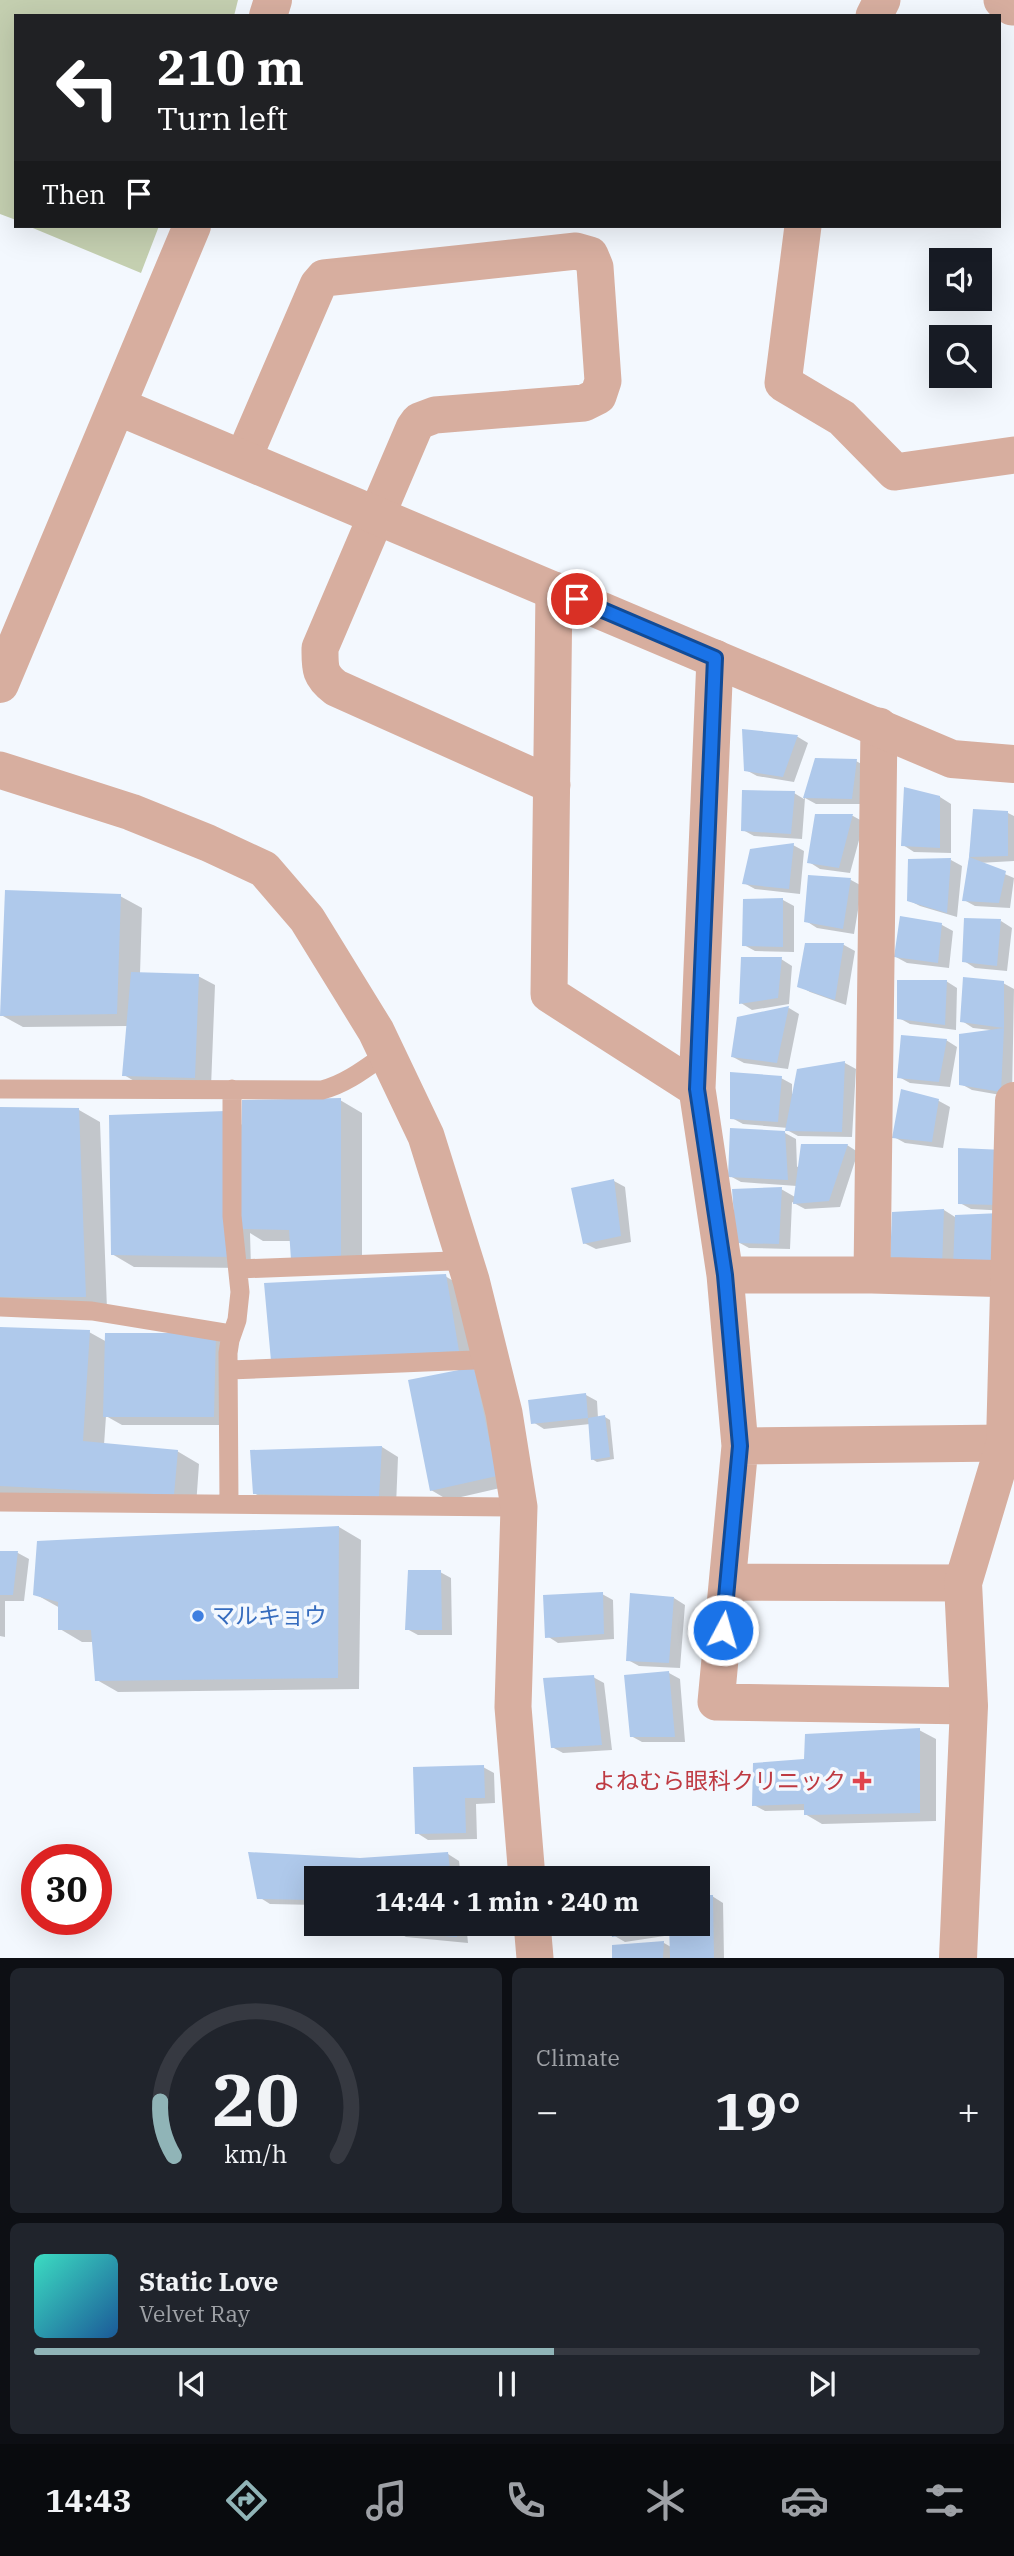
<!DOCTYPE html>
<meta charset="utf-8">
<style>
body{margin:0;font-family:"IBM Plex Serif","Noto Sans JP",serif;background:#20242c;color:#f1f3f6;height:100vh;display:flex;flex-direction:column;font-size:26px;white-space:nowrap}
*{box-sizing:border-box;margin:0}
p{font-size:23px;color:#9ea1a6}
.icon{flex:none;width:38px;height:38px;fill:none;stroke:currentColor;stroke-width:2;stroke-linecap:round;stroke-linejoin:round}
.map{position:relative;height:1958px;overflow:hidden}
.drawer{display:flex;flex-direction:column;gap:10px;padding:10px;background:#0d0f14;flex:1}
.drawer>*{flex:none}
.banner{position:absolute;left:14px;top:14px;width:987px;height:214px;border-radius:0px;box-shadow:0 7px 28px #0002;background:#202124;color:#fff;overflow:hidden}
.tools{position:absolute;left:929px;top:248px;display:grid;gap:14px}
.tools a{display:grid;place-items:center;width:63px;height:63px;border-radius:0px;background:#171b24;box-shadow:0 7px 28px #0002;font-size:35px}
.speed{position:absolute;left:21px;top:1844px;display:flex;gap:14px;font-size:35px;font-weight:700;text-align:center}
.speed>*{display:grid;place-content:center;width:91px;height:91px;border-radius:50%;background:#171b24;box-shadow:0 7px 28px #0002;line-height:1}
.speed .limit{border:10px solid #d22;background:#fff;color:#111}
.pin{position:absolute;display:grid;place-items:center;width:60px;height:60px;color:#fff;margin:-30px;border:4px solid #fff;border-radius:50%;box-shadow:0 2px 7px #0007}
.me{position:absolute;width:77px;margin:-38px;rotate:6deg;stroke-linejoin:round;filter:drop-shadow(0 0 5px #0008)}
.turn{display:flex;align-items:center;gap:24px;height:147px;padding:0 28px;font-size:32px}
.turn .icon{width:91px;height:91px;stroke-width:2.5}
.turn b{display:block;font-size:49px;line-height:60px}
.then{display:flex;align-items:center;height:66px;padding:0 28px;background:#0003;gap:14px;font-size:26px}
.big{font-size:52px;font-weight:700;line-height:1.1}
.drawer .card{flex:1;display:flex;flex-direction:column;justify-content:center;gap:10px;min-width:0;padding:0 24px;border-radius:10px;background:#20242c}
.drawer .dial{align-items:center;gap:0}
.dial svg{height:182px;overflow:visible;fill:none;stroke:#363941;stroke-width:7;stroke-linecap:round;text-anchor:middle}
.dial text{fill:#f1f3f6;stroke:none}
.song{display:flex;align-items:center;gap:21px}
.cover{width:84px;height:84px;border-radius:10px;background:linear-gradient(135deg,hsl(170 70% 55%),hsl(210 70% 35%))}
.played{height:7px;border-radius:4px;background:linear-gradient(90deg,#90b4b7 55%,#363941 55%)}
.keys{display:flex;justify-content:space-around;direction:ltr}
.heat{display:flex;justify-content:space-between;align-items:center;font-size:38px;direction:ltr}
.drawer .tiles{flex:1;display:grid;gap:10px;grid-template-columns:1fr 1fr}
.card:last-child{grid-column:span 2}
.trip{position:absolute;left:304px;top:1866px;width:406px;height:70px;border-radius:0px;background:#171b24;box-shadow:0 7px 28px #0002;font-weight:700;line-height:70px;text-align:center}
.tab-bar{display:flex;height:112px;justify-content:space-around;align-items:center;background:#090b0e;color:#9ea1a6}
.tab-bar .icon{width:49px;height:49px}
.tab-bar .on{color:#90b4b7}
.tab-bar b{font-size:32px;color:#f1f3f6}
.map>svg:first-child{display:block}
.green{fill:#c4cfb0}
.shadow{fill:#0003}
.building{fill:#afc9eb}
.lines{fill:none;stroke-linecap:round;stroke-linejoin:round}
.service{stroke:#d7ae9f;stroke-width:19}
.minor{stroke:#d7ae9f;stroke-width:37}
.tertiary{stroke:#d7ae9f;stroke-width:38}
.route-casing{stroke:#114b97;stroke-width:18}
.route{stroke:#1a73e8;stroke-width:12}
.shop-dot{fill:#3f7fe0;stroke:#f3f8fe;stroke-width:2.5}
.health-dot{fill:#e0444e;stroke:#f3f8fe;stroke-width:2.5}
.labels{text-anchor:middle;stroke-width:7;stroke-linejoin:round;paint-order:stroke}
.shop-label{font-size:23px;fill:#366cbe;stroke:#f3f8fe;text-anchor:start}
.health-label{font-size:23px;fill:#be3a42;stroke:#f3f8fe;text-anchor:end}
</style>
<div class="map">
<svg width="1014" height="1958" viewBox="0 0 1014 1958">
<rect width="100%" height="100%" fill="#f3f8fe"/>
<path class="green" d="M0,0h238l-4,16h-218v204l-16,-6z
M28,226h131l-18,47z"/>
<path class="shadow" d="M744,731l54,6 10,6 -14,39 -37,-6 -11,-6z
M816,760l40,1 11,6 -4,37h-47l-11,-6 -3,41 -48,-3 -11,-6 51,-37 10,6z
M940,797l11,7v49l-37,-1 -11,-7z
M975,811l33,2 6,3v45l-35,2 35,15 -4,30 -35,-2 -11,-6z
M816,816h37l11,6 -14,51 -30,-4 -11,-7z
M793,845l11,6 -4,43 -45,-5 -11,-6z
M951,860l11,6 -5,51 -37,-11 -12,-6z
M809,877l42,3 11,6 -8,48 -37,-6 -11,-7z
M120,896l22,12 -2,66 58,2 17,9 -4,102 -70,-2 -17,-10 4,-49 -105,1 -22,-12z
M783,900l11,6v46l-39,-1 -11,-6z
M902,918l40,7 11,6 -4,37 -42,-5 -11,-6z
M1001,921l11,7 -5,43 -32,-3 -11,-7z
M807,945h37l11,6 -9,54 -36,-13 -11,-6z
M781,959l11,7 -3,38 -37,6 -11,-7z
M946,981l11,7 -1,42 -46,-6 -11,-6z
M1003,983l11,6 -2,108 -40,-7 -11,-6 30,-54 -18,-2 -11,-7z
M789,1008l10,6 -11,55 -44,-6 -11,-6 6,-38z
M946,1040l11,7 -7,40 -40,-4 -11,-6z
M845,1063l11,6 -4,68 -54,-1 -11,-6 1,-2 -45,-4 -11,-6 49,-40 11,6v10h2l5,-23z
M903,1092l36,9 11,6 -7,41 -38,-5 -11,-6z
M340,1100l22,13v158l-70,-30h-29l-13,-8 1,35 -117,-1 -22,-13 131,-131z
M0,1108l79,2 21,12 7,187h-107z
M785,1133l11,6 1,28 50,-22 11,7 -18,55 -35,2 -13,-7 -2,47 -41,-1 -11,-6 43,-53 14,8 2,-11 -56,-4 -11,-6z
M960,1150l47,61 -36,-2 -11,-6z
M614,1181l11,6 6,55 -35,7 -12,-6z
M944,1210l11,7 11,57 -63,-7z
M445,1276l22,13 13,73 -186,11z
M0,1329l89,3 18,10 108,-7 17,10 -2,80h-108l-16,-9 -2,29 73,6 22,13 -3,42 -196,-12z
M474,1369l39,116 -65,15 -17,-10z
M586,1395l11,6 1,17 7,-1 5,3 4,39 -17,3 -5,-3 -2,-35 -46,5 -11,-7z
M382,1447l16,10 -2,49 -125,-3 -17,-10z
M339,1527l22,13 -2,149 -241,3 -21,-12 -3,-38h-12l-22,-13v-21l-25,-14 3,-52z
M0,1552l18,1 11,6 -5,42h-19v36l-5,-1z
M440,1572l11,6 1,57h-34l-11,-6z
M602,1594l11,6 1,39 -56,4 -11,-7z
M674,1598l11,7 -5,63 -41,-2 -11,-6z
M669,1673l11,6 5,63h-43l-11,-6z
M593,1677l11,6 8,67 -49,3 -11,-6z
M919,1730l17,9v82l-114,3 -17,-10 1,-4 -41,1 -11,-6 50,-44z
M483,1767l11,6 1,30 -19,1 1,35 -49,1 -11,-7z
M448,1854l11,7 2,17h-144v27l-47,-1 -11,-7 101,-37z
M655,1875l5,3h-26z
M712,1896l11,7 1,55h-110l50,-15 7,4v-12l-46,7 -12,-7 -1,-12h86z
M389,1923h77l2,20 -62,-6 -12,-7z"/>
<path class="building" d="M742,729l56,6 -15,42 -39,-6z
M815,758l42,1 -5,40 -49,-1z
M904,787l36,9v52l-39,-2z
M742,790l53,1 -4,43 -50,-3z
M973,809l35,2v45l-39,1z
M815,814h38l-14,54 -32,-5z
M794,843l-5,46 -47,-5 8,-35z
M969,857l37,14 -7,32 -37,-2z
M951,858l-4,55 -40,-12 1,-42z
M808,875l43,3 -8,51 -39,-7z
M5,890l116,4 -4,120 -117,2z
M783,898v49l-41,-1 1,-47z
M900,916l42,7 -4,40 -44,-6z
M964,918l37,1 -4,47 -35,-4z
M805,943h39l-9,57 -38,-13z
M741,957h41l-4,41 -39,6z
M131,972l68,2 -4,104 -73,-2z
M963,977l41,4v47l-44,-6z
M897,980h50l-2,45 -48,-6z
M789,1006l-12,57 -46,-6 6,-40z
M1004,1028l-3,64 -42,-7v-51z
M901,1035l46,4 -8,43 -42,-4z
M845,1061l-3,71 -57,-1 3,49 -60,-3 2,-49 55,3 12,-62z
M730,1072l52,4 -4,46 -48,-3z
M901,1089l38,10 -7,43 -40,-4z
M341,1098v162h-50l-2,-30 -50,-1 3,-129z
M0,1107l79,1 7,189h-86z
M226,1111l4,146 -119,-2 -2,-140z
M801,1144h47l-19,57 -36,3z
M958,1148l47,2 -8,55 -39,-1z
M614,1179l7,57 -38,8 -12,-56z
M782,1187l-3,57 -43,-1 -4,-54z
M944,1209l-2,59 -52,-6 2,-50z
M1001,1213v57l-48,-1 2,-54z
M446,1274l13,77 -188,10 -7,-78z
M0,1327l90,3 -7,111 95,9 -4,45 -174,-9z
M105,1333h111l-2,84h-111z
M474,1367l23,109 -67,15 -22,-111z
M586,1393l2,25 -57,6 -3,-24z
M605,1415l5,42 -19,3 -3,-42z
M382,1446l-3,51 -126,-3 -3,-44z
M339,1526l-1,152 -243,3 -4,-51h-33v-28l-25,-7 4,-54z
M0,1551h18l-5,44h-13z
M408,1570h33l1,60h-37z
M603,1592l1,42 -59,4 -2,-43z
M630,1593l44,4 -5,66 -43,-2z
M669,1671l6,66h-45l-6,-62z
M594,1675l8,70 -51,3 -8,-70z
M920,1728v85l-116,2v-11l-52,2 1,-43 51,-4 1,-25z
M484,1765l1,33h-20l1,35 -51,1 -2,-67z
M248,1852l112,6 88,-6 3,26h-134v22l-60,-1z
M698,1895h15l1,63h-44l-1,-35h29z
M387,1923h69l1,14 -64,-5z
M610,1923h52l1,6 -51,8z
M664,1941l-1,17h-51v-13z"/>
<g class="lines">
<path class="service" d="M0,1089l322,1c24,-6 44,-22 64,-36
M239,1269l213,-8 12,-2
M0,1307l92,4 140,23
M229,1370l246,-10 15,-4
M0,1502l519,5
M229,1504l-1,-151 2,-13 7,-20 3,-28 -8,-76v-127"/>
<path class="minor" d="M1002,0l10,7
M874,16l8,-16
M803,226l-20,157 59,35 53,54 119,-17
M243,459l75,-174 6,-7 252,-27 14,4 5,12 8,114 -5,15 -14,7 -149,12 -16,6 -5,7 -94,220c0,20 -1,27 16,40l216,97
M554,590l-5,404 148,95 18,-431
M0,770l131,42 77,31 56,26 43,50 69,112 50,105 45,144 33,133 15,94 -6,200 14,171
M697,1089l28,186 15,171 -24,256 253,4
M725,1275h147l142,4
M872,1275l7,-549
M740,1446l265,-3
M728,1582l235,1
M532,1923l3,35"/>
<path class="tertiary" d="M268,16l5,-16
M117,406l835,353 62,5
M0,684l192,-458
M958,1958l11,-252 -6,-123 42,-140 9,-342"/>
</g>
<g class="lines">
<g class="route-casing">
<path id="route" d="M577,599l138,59 -18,431 28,186 15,171 -17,184"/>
</g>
<use href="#route" class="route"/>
</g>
<circle class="shop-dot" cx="198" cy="1616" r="7"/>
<path class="health-dot" d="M858.5 1770.5h7v7h7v7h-7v7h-7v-7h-7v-7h7z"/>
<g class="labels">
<g class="shop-label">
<text x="212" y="1624">マルキョウ</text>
</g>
<g class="health-label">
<text x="846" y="1789">よねむら眼科クリニック</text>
</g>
</g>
</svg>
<div class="tools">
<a><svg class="icon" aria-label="sound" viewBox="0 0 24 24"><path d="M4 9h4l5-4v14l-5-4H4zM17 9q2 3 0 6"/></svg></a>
<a><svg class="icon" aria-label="search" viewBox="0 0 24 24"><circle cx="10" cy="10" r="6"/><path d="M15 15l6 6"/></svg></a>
</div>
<div class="speed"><div class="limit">30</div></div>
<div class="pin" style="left:577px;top:599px;background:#d93025"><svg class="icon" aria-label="arrive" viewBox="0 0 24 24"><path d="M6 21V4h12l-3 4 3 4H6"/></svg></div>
<svg class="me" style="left:723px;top:1630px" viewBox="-20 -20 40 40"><circle r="17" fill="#1a73e8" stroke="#fff" stroke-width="3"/><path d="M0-11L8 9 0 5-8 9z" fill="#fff"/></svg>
<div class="trip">14:44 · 1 min · 240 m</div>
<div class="banner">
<div class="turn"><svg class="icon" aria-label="left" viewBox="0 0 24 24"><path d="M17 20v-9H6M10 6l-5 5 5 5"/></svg><div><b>210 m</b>Turn left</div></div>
<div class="then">Then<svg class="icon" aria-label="arrive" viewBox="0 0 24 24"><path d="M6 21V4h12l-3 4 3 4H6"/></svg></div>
</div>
</div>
<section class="drawer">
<div class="tiles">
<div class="card dial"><svg viewBox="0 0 100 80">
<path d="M14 69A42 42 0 1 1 86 69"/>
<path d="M14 69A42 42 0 0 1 8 45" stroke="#90b4b7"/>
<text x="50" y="56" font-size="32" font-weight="700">20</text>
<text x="50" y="72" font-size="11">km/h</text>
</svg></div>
<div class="card"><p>Climate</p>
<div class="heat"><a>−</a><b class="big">19°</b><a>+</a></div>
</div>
<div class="card">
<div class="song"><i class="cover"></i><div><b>Static Love</b><p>Velvet Ray</p></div></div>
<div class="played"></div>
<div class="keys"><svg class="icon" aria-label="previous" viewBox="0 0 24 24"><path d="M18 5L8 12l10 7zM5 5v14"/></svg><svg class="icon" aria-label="pause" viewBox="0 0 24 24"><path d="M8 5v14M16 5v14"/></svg><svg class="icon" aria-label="next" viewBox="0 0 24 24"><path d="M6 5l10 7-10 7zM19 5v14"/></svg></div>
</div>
</div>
</section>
<nav class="tab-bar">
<b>14:43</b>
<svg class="icon on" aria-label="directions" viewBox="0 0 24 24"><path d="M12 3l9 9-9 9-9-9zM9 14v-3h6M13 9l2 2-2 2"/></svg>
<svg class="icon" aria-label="music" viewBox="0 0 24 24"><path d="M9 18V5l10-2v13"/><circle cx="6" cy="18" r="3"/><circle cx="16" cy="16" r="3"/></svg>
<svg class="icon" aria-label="phone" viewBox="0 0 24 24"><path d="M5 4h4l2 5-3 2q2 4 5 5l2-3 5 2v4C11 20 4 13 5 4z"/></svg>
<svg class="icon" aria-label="climate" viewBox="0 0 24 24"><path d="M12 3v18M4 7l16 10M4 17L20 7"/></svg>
<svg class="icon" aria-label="car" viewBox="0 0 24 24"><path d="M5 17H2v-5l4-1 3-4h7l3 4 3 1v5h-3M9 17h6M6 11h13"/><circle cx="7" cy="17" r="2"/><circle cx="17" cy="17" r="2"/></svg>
<svg class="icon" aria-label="filters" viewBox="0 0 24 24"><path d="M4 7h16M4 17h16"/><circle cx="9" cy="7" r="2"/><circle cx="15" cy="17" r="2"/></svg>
</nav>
